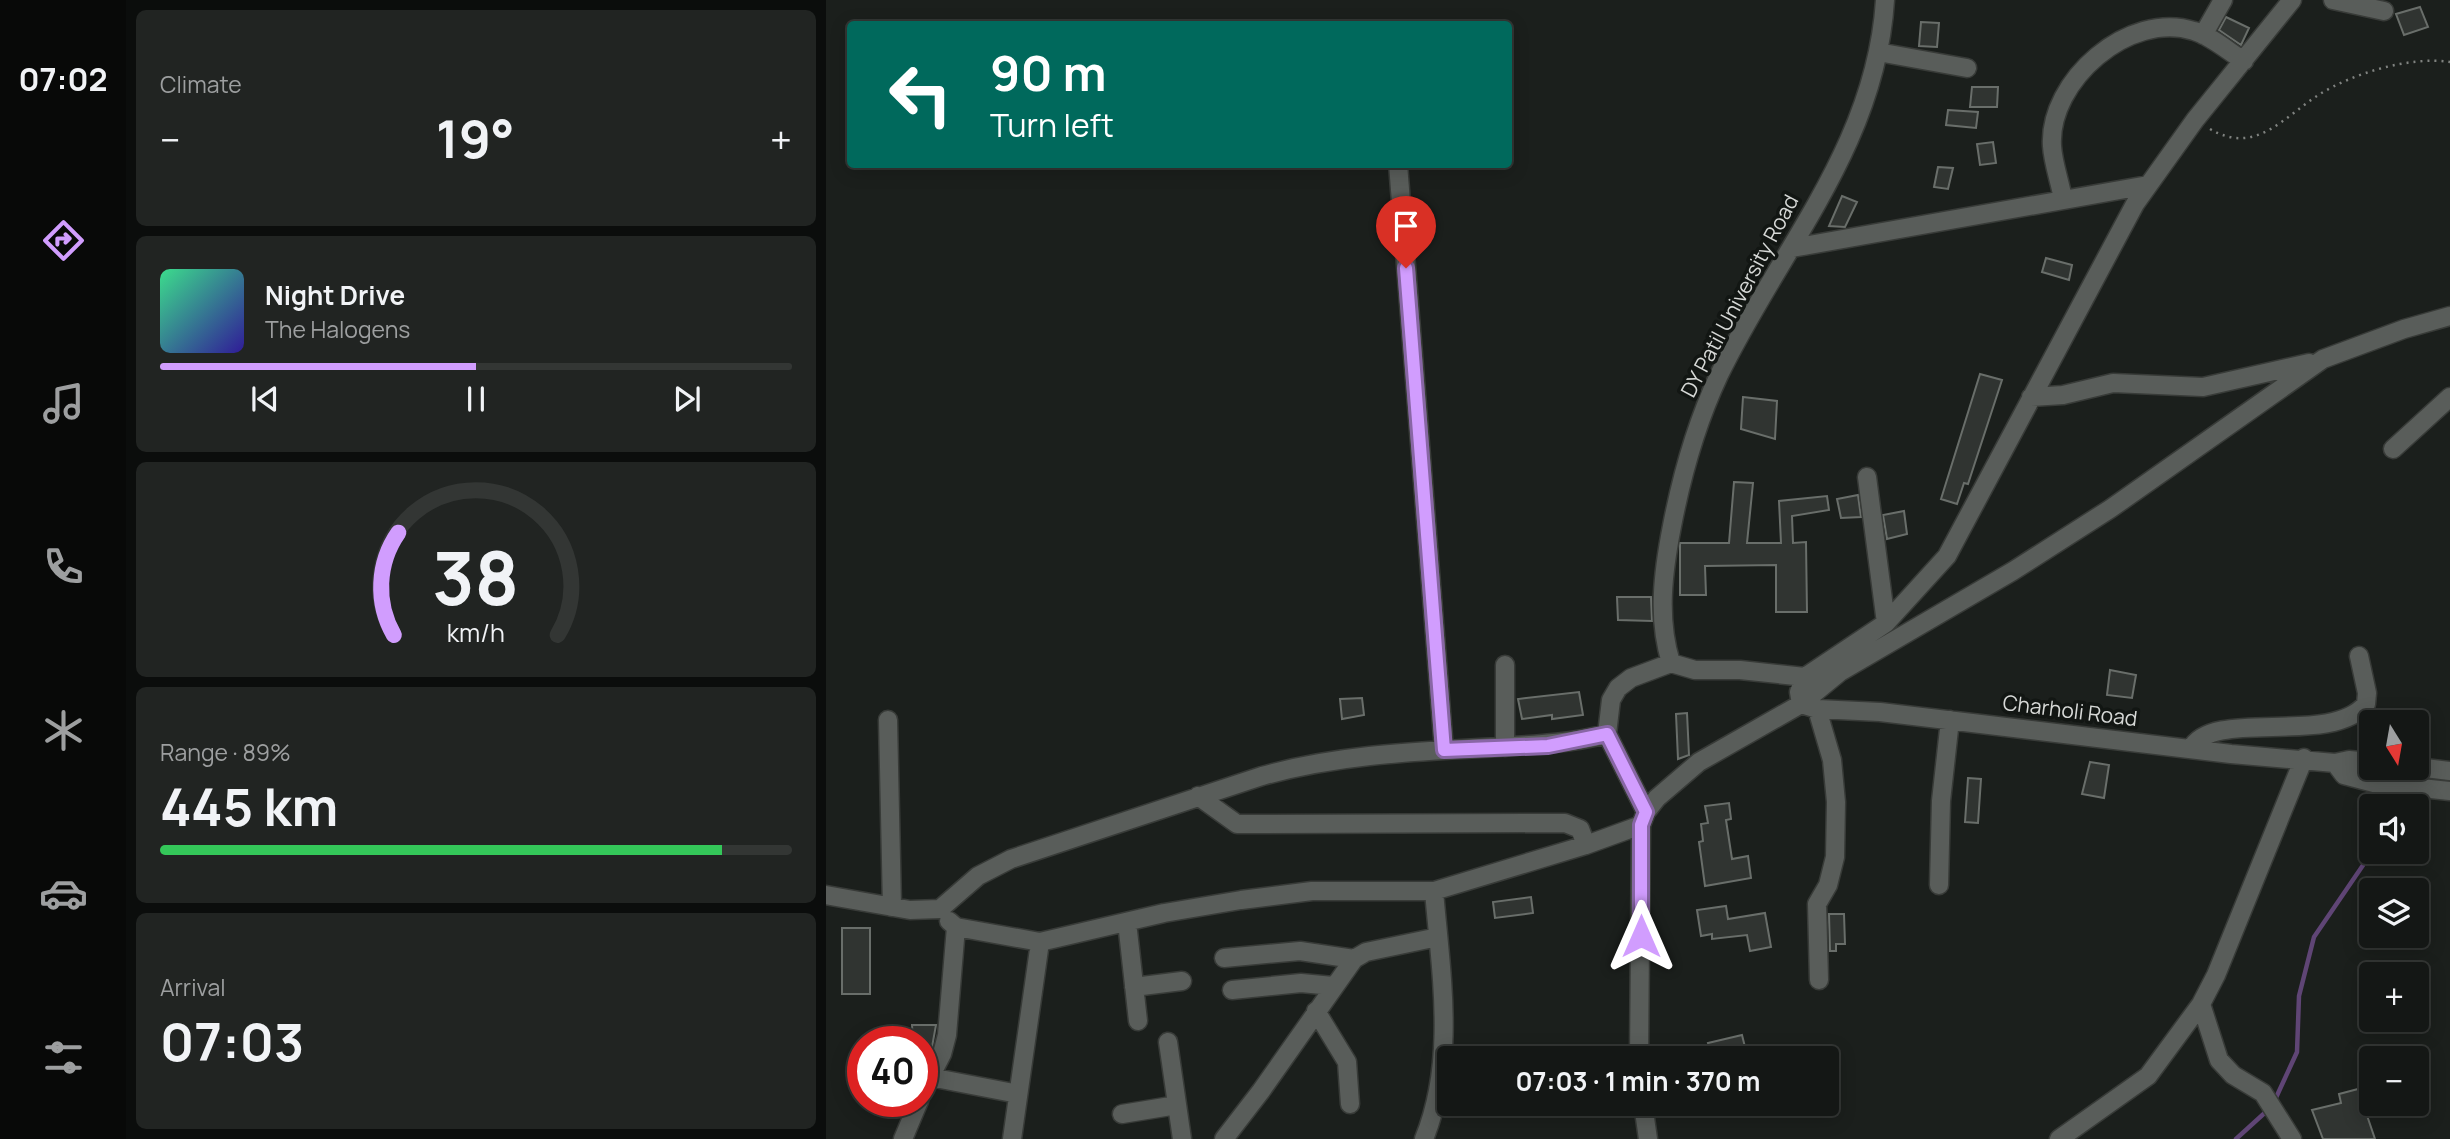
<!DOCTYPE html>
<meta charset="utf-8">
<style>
body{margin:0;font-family:Manrope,sans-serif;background:#212422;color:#f1f3f6;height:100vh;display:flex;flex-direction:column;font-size:26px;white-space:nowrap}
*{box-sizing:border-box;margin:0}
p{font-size:23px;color:#9d9fa0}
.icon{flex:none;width:38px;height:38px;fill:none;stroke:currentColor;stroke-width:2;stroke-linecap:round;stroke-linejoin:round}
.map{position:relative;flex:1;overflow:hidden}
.panel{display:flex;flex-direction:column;gap:10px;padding:10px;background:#0b0d0c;width:700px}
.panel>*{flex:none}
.banner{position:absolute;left:21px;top:21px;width:665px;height:147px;border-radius:7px;box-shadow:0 4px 18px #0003,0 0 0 2px #333634;background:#00695c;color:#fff;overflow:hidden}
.needle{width:46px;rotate:169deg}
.fabs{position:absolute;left:1533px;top:710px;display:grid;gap:14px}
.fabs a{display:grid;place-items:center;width:70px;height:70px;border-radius:7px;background:#141715;box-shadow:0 4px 18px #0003,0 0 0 2px #333634;font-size:35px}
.speed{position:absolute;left:21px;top:1026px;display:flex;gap:14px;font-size:35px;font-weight:700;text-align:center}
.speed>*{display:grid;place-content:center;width:91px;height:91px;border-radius:50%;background:#141715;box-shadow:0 4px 18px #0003,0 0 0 2px #333634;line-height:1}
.speed .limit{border:10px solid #d22;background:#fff;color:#111}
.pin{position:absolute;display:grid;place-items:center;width:60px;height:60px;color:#fff;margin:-72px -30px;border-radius:50% 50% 50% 0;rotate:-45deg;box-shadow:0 0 7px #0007}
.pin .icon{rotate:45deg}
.me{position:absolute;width:77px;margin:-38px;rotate:0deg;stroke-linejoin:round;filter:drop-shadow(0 0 5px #0008)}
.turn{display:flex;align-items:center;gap:24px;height:147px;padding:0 28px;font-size:32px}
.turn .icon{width:91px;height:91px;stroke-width:2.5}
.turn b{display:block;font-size:49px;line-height:60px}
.big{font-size:52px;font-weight:700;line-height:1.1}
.panel .card{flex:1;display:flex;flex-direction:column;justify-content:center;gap:10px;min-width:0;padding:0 24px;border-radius:10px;background:#212422}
.panel .dial{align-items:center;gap:0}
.dial svg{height:182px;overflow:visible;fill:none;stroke:#333634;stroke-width:7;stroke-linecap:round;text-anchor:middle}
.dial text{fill:#f1f3f6;stroke:none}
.song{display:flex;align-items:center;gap:21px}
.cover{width:84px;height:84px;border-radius:10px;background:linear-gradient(135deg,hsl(150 70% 55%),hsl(250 70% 35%))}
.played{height:7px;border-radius:4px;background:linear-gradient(90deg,#d19dfe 50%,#333634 50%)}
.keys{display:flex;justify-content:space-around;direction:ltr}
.heat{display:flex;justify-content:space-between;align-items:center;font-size:38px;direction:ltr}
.charge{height:10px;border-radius:5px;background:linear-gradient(90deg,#34c759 89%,#333634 0)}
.trip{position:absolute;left:611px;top:1046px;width:402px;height:70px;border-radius:7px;background:#141715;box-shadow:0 4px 18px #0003,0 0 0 2px #333634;font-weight:700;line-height:70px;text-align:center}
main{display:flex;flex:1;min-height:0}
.menu{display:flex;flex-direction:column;width:126px;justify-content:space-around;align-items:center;background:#080908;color:#9d9fa0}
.menu .icon{width:49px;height:49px}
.menu .active{color:#d19dfe}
.menu b{font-size:32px;color:#f1f3f6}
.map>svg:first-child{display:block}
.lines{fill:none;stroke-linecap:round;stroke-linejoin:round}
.stream{stroke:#5f4575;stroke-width:4.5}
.building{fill:#303431;stroke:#696e6a;stroke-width:2}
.minor-casing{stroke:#383b38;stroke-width:21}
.path{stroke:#808380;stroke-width:2.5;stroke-dasharray:2 5;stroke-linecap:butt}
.minor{stroke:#595d5a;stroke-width:18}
.route-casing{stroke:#8866a5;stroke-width:18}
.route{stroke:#d19dfe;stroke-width:12}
.labels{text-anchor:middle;stroke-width:7;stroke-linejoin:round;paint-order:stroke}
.street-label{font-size:21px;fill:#d6d8d6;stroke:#121613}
</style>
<main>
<nav class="menu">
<b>07:02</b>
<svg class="icon active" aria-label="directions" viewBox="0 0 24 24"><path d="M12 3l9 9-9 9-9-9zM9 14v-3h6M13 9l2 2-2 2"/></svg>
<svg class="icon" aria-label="music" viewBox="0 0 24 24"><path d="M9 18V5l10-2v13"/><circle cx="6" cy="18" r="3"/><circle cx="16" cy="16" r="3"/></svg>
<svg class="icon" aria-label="phone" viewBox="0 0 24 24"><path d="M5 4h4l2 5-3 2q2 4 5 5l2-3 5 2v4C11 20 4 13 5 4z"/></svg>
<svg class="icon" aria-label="climate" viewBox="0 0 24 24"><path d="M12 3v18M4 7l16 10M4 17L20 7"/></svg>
<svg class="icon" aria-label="car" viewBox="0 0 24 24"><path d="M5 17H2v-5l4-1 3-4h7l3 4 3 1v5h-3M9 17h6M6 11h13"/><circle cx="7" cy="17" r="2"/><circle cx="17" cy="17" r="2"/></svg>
<svg class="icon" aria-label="filters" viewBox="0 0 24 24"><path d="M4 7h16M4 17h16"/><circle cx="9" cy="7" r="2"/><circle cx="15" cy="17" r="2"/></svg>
</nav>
<section class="panel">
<div class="card"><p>Climate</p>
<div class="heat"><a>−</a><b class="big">19°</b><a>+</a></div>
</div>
<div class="card">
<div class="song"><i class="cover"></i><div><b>Night Drive</b><p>The Halogens</p></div></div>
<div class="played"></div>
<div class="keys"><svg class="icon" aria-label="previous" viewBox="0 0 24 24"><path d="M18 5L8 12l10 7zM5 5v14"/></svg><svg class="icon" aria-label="pause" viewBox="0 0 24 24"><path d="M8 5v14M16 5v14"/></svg><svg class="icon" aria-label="next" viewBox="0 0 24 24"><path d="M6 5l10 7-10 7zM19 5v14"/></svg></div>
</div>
<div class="card dial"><svg viewBox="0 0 100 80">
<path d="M14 69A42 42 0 1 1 86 69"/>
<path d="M14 69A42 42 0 0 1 16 24" stroke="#d19dfe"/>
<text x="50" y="56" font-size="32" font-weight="700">38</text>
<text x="50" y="72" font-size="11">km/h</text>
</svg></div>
<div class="card"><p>Range · 89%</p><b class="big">445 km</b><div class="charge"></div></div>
<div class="card"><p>Arrival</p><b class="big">07:03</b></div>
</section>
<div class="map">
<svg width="1624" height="1139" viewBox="0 0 1624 1139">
<rect width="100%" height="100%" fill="#1b1f1c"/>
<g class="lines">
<path class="stream" d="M1448,1102l23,-50 2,-56 15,-59 58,-85
M1410,1139l33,-30"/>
</g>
<path class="building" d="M1594,7l8,20 -24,8 -8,-21z
M1400,17l23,11 -8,17 -22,-15z
M1095,22l18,1 -2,24 -18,-1z
M1146,87h26l-1,20h-27z
M1122,110l30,2 -2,16 -30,-3z
M1167,142l3,21 -16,2 -3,-21z
M1112,167l15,1 -5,21 -14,-2z
M1016,196l15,6 -12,25 -16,-1z
M1220,258l26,7 -3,15 -27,-8z
M1154,374l22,6 -34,104 -4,-1 -7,21 -16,-5z
M917,397l34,4 -2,38 -34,-10z
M908,482l19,1 -6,60h34l-2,-42 48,-5 2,14 -37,6 1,27 13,-1 1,70h-31v-47l-71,1 1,29h-26v-52h49z
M1032,495l3,22 -20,1 -4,-19z
M1078,511l3,23 -20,5 -4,-24z
M791,597h34l1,24 -34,-1z
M1284,670l26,5 -4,23 -25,-3z
M753,692l4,23 -31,4v-4l-30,4 -4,-20z
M536,698l2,17 -22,4 -2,-20z
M861,713l2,42 -11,4 -2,-45z
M1264,762l19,3 -5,33 -22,-4z
M1142,778l13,1 -3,44 -13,-1z
M903,803l2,16 -5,1 6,39 16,-3 3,22 -46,8 -6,-44 4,-1 -2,-17 7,-1 -3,-17z
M705,897l2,16 -38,5 -2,-16z
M900,906l2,13 37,-6 6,34 -21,4 -3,-16 -35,4v-5l-11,2 -4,-26z
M1003,914h15l1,30h-9v7h-6z
M16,928h28v66h-28z
M86,1025h24l-4,22 -10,1v-7h-9z
M916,1035l4,16 -33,8 -5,-16z
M1532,1089l17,50h-52l-11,-29 29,-7 -2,-9z"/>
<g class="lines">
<g class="minor-casing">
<path id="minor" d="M1507,0l51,11
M1377,35l20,-35
M1052,52l89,16
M572,164l46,586
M1237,199c-3,-17 -10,-36 -11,-53 -4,-65 77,-136 142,-115 17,5 34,20 50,30
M966,248l356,-63
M1205,397l32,-2 50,-12 90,4 106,-24
M1567,449l57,-52
M1041,477l19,146
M845,663c-14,-45 -8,-91 1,-137 10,-52 24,-102 47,-151 61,-126 157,-229 166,-375
M679,665v82
M975,704l-2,-12 6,-15 81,-54 61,-67 188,-352 60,-84 97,-120
M975,704l16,5 63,3 351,42 104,9 14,-3 22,2
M991,709l15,51 4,42 -1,55 -7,28 -11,19 2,76
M62,720l4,187
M781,734l4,-34 7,-12 13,-10 40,-15 24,7h45l65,7
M1365,749c21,-42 140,-2 175,-45l1,-11 -8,-37
M1509,763l9,12 30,8 76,8
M1591,767l33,4
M372,796l39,28 328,-1 15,6 6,16
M1113,885l2,-84 9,-81
M0,895l84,15 30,-1 38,-33 33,-17 251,-83c71,-20 143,-24 218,-28 44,-3 84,-3 127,-14l39,78
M123,921l7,6 84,15
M301,922l11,99
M398,958l76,-7 54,8
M308,987l48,-6
M406,990l69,-7 32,3
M1375,1004l18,56 14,15 30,18 29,46
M490,1011l31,51 3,42
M342,1042l14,97
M813,1059l2,-234 5,-13 11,-14 42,-36 102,-58 39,-32 173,-101 97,-62 213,-150 81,-30 46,-13
M104,1077l88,17
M96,1093l20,-39 5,-19 9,-108
M817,1104l5,35
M296,1114l55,-9
M77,1139l16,-38
M186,1139l28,-197 124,-29 77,-13 71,-9h122l152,-46 55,-20
M398,1139l37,-48 93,-132 12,-7 72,-15
M598,1139c32,-79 17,-165 10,-248
M1233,1139l89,-63 53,-72 15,-29 88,-217"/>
</g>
<path class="path" d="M1384,129c46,27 73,-12 110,-35 34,-21 90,-38 130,-32"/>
<use href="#minor" class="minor"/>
</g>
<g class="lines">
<g class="route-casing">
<path id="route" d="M580,268l38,482 104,-4 59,-12 39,78 -5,13v111"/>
</g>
<use href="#route" class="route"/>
</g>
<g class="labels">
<g class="street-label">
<text transform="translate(914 296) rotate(-62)" y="7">DY Patil University Road</text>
<text transform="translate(1244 711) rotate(7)" y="7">Charholi Road</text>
</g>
</g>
</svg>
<div class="fabs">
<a><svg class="needle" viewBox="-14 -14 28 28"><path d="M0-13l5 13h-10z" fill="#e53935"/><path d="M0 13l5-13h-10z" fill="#9d9fa0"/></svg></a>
<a><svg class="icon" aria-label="sound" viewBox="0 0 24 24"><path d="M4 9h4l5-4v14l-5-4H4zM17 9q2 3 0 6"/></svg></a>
<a><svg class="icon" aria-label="layers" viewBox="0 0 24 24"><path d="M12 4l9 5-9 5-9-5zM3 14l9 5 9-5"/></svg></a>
<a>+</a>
<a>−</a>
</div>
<div class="speed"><div class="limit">40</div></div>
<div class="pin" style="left:580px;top:268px;background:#d93025"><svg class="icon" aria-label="arrive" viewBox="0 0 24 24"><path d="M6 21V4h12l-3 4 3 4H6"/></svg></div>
<svg class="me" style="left:815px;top:936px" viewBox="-20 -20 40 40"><path d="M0-17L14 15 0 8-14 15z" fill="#d19dfe" stroke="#fff" stroke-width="4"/></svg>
<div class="trip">07:03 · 1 min · 370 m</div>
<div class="banner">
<div class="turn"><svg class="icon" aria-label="left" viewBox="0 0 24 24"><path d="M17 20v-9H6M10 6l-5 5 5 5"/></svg><div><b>90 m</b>Turn left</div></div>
</div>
</div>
</main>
